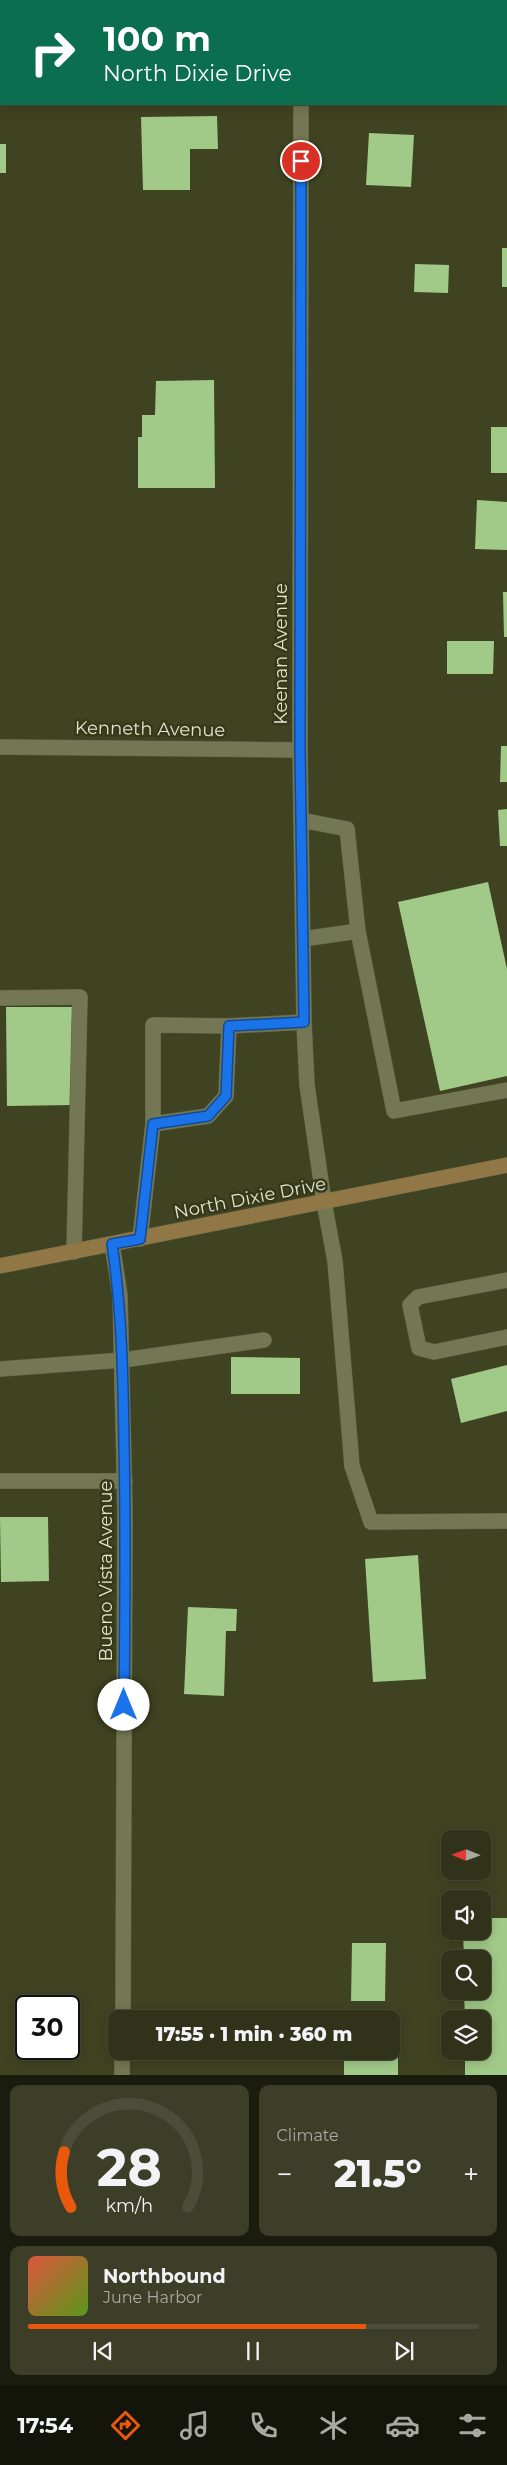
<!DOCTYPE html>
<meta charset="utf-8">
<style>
body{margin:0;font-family:Montserrat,sans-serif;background:#3c3e27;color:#f1f3f6;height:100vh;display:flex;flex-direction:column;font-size:19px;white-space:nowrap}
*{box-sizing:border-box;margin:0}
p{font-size:16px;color:#a8aaa2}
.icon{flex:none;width:28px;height:28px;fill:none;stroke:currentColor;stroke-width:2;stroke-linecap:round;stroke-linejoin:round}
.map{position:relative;height:2075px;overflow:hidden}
.sheet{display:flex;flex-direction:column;gap:10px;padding:10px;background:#1a1c0e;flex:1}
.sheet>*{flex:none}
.banner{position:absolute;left:0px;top:0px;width:508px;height:105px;box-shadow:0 2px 12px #0003,0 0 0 1px #4b4d39;background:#0b6e4f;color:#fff;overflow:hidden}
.needle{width:32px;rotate:271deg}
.controls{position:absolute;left:441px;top:1830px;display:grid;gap:10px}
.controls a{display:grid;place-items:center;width:50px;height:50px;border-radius:10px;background:#30321a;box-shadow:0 2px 12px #0003,0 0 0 1px #4b4d39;font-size:25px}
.speed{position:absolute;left:15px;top:1995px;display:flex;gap:10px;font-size:25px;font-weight:700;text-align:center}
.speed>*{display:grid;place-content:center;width:65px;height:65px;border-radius:50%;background:#30321a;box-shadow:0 2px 12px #0003,0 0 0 1px #4b4d39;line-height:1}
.speed .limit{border:2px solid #111;border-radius:8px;background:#fff;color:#111}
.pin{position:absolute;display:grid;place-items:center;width:42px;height:42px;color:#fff;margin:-21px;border:2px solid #fff;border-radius:50%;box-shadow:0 1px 5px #0007}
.me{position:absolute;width:55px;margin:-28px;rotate:0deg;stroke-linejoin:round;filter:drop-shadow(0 0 4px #0008)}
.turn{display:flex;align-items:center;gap:18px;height:105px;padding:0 20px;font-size:22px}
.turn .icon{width:65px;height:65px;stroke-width:2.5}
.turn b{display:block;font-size:35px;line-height:42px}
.big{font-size:38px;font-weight:800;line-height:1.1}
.sheet .tile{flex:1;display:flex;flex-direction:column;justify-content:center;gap:8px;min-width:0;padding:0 18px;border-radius:10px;background:#3c3e27}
.sheet .dial{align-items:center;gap:0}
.dial svg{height:130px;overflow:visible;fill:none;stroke:#4b4d39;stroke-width:7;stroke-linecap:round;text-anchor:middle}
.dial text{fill:#f1f3f6;stroke:none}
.song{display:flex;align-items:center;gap:15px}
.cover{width:60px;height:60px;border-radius:8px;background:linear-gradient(135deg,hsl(10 70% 55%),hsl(90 70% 35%))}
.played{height:5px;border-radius:2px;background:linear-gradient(90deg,#ea580c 75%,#4b4d39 75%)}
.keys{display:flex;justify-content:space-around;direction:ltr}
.heat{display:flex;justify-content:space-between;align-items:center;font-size:28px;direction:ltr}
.sheet .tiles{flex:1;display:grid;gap:10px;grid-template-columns:1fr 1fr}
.tile:last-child{grid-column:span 2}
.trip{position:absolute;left:108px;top:2010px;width:292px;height:50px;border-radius:10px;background:#30321a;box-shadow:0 2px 12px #0003,0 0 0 1px #4b4d39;font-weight:800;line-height:50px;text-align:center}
.menu{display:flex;height:80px;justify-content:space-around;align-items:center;background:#13140a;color:#a8aaa2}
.menu .icon{width:35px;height:35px}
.menu .on{color:#ea580c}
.menu b{font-size:22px;color:#f1f3f6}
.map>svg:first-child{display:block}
.building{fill:#a1ca88}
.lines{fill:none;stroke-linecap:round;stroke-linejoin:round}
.service-casing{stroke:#5f6244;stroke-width:16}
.minor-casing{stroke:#5f6244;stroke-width:16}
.tertiary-casing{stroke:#5f6244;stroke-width:16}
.secondary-casing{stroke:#5f6244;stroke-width:16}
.service{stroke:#737754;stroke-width:15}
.minor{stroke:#737754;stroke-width:15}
.tertiary{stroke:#737754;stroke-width:15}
.secondary{stroke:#917646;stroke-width:15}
.route-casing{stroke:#114b97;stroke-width:12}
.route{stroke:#1a73e8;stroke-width:9}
.labels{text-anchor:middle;stroke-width:5;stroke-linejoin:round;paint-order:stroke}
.street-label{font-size:18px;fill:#e1e4d1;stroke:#363918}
</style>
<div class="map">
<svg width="507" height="2075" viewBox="0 0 507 2075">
<rect width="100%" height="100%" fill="#404322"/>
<path class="building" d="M217,116l1,33h-28v41h-47l-2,-73z
M369,133l45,2 -3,52 -45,-2z
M0,144h6v29h-6z
M502,248h5v39h-5z
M415,264l34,1 -1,28 -34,-1z
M214,380l1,108h-77v-51h4v-22h13l1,-34z
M491,427h16v46h-16z
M477,500l30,2v48l-32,-1z
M503,592h4v45h-3z
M447,641h47l-1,33h-46z
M501,746h6v36h-7z
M507,809v37h-7l-2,-36z
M488,882l19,87v107l-67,15 -42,-189z
M6,1007h66l1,98 -66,1z
M231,1357l69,1v36h-69z
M507,1365v46l-46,12 -10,-44z
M0,1517h48l1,64 -48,1z
M418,1555l8,124 -53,3 -8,-123z
M188,1607l49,2 -1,22h-10l-2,65 -40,-2z
M482,1918h25v157h-42v-24h17v-32h-17l-1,-28h18v-32h-18l-1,-28h19z
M352,1943h34l-1,58h-34z
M391,2029h7v46h-54v-24h47z"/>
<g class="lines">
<g class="service-casing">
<path id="service" d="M301,820l46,9 11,102
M303,939l55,-8 36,180 113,-21
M0,998l80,-1 -6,255
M153,1124l55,-8 18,-20 3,-70 75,-4
M140,1239l13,-115v-99l76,1
M507,1280l-89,17 -8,8 9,43 15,4 73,-15
M0,1369l123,-9 141,-20
M352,1466l19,56 136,-1
M0,1481h125"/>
</g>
<g class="minor-casing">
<path id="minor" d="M0,747l300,3
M324,1202l11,59 17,205
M112,1244l8,51 5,214 -2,510
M122,2075v-24"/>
</g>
<g class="tertiary-casing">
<path id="tertiary" d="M302,1v-1
M301,104l-1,646 4,272 3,63 17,117"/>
</g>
<g class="secondary-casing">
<path id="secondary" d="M0,1266l507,-101"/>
</g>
<use href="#service" class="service"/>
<use href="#minor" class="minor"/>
<use href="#tertiary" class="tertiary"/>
<use href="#secondary" class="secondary"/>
</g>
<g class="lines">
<g class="route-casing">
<path id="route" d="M124,1705c1,-87 2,-174 0,-261 -1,-67 -2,-133 -12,-200l28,-5 13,-115 55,-8 18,-20 3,-70 75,-4 -4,-272 1,-589"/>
</g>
<use href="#route" class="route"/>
</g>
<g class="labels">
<g class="street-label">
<text transform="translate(281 654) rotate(-90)" y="6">Keenan Avenue</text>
<text transform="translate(150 729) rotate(1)" y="6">Kenneth Avenue</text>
<text transform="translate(250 1198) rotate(-11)" y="6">North Dixie Drive</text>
<text transform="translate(106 1571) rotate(-90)" y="6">Bueno Vista Avenue</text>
</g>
</g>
</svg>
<div class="controls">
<a><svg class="needle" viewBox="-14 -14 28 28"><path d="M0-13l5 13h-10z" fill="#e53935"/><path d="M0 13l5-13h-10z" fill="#a8aaa2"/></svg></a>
<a><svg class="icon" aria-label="sound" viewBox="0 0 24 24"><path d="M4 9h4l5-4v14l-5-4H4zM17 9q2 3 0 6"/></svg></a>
<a><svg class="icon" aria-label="search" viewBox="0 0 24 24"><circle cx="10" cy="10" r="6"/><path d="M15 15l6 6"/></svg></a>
<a><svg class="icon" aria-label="layers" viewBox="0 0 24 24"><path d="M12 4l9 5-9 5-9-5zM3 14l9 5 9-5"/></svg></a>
</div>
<div class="speed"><div class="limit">30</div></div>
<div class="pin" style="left:301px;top:161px;background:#d93025"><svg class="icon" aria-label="arrive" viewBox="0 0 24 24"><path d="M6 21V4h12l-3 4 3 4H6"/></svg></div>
<svg class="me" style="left:124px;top:1705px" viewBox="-20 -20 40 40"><circle r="19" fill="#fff"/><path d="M0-13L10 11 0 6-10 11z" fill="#1a73e8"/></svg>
<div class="trip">17:55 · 1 min · 360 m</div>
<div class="banner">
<div class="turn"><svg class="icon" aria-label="right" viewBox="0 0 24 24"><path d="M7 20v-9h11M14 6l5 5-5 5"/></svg><div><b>100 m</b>North Dixie Drive</div></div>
</div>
</div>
<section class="sheet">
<div class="tiles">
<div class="tile dial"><svg viewBox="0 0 100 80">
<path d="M14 69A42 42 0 1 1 86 69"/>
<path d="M14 69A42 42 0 0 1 10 35" stroke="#ea580c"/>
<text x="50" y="56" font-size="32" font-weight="700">28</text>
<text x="50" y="72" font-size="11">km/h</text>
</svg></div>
<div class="tile"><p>Climate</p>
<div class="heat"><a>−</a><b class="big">21.5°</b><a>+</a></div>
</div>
<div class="tile">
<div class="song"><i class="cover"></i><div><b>Northbound</b><p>June Harbor</p></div></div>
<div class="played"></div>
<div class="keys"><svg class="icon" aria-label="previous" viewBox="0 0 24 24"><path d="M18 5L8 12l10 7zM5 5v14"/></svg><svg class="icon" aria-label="pause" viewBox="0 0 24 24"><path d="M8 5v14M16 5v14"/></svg><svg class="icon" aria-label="next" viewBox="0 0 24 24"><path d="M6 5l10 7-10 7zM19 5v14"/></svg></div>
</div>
</div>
</section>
<nav class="menu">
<b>17:54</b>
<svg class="icon on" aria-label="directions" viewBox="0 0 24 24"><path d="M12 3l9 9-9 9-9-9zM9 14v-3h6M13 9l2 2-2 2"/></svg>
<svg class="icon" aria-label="music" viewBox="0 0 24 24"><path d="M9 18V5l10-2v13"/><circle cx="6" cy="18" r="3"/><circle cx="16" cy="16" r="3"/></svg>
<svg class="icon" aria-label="phone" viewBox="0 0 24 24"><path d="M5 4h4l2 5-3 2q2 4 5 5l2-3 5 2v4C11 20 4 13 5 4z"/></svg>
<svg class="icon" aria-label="climate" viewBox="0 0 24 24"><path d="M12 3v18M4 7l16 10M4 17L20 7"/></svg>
<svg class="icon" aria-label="car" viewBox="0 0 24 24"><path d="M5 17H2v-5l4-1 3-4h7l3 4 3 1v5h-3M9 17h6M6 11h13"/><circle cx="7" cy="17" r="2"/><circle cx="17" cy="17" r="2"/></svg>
<svg class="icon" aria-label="filters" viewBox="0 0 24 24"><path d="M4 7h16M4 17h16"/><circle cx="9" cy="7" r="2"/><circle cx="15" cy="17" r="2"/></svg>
</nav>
